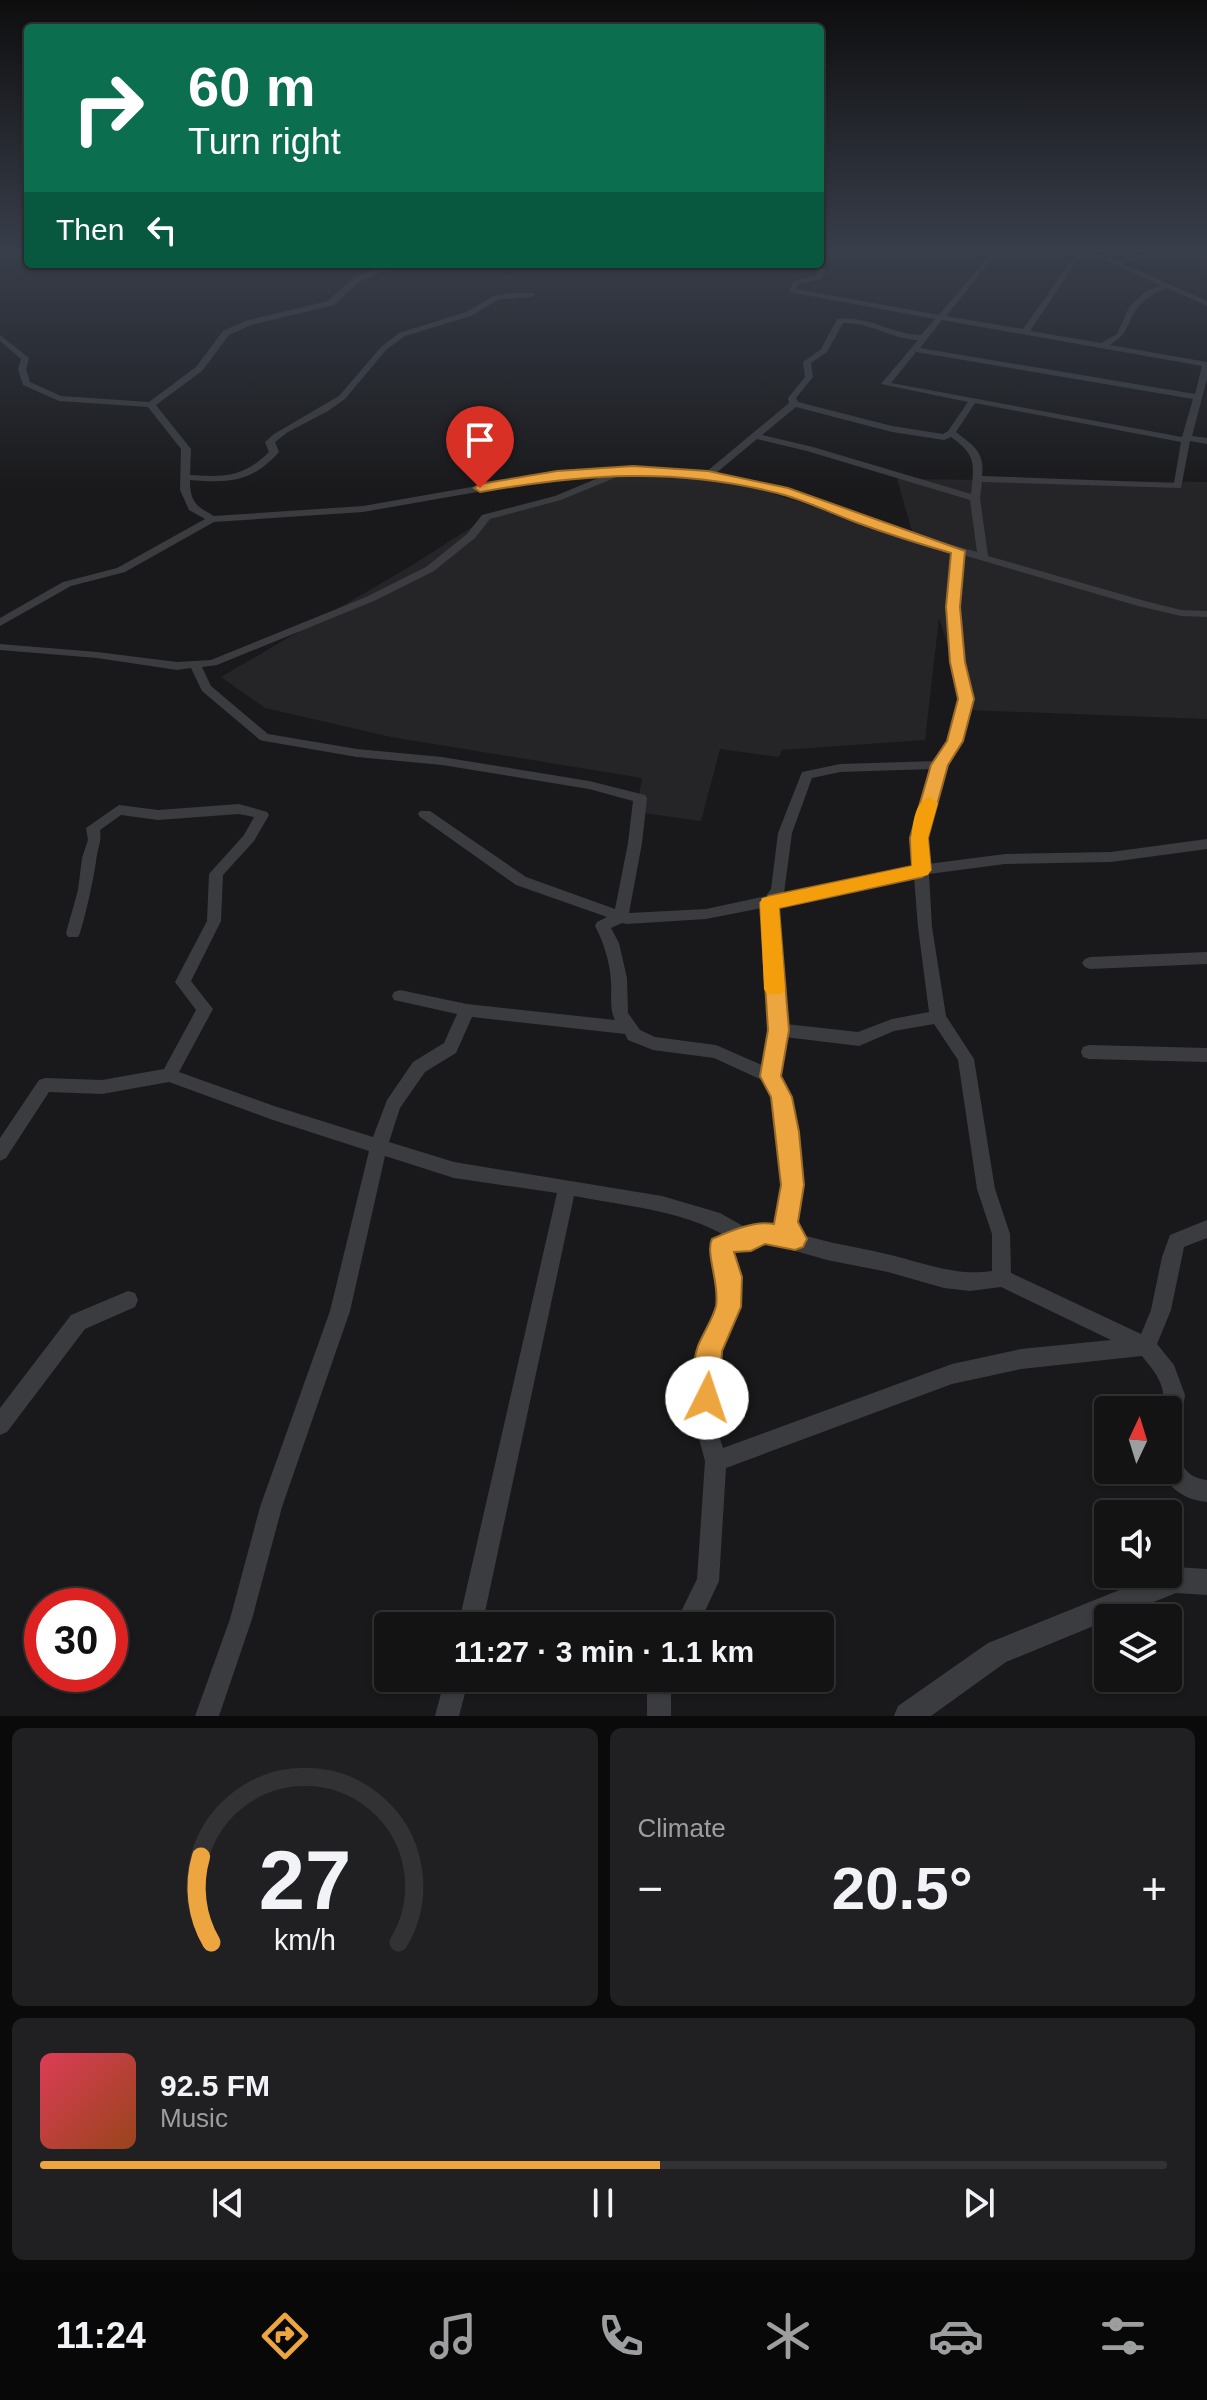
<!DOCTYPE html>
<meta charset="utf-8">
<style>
body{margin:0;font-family:Arial,sans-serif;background:#202022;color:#f1f3f6;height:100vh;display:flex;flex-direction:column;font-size:30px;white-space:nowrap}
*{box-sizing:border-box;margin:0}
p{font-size:26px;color:#9d9ea0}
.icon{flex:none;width:44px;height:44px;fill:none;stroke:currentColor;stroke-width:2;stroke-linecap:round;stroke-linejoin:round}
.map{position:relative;height:1716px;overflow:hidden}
.side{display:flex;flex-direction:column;gap:12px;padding:12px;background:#0a0a0b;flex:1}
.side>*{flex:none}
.top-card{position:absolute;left:24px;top:24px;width:800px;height:244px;border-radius:8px;box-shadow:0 2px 6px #0004,0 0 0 2px #323234;background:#0b6e4f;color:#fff;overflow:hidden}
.needle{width:52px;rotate:4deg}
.buttons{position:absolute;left:1094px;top:1396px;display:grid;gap:16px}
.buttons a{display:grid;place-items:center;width:88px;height:88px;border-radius:8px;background:#131314;box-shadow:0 2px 6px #0004,0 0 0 2px #323234;font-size:40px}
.speed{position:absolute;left:24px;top:1588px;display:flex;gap:16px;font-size:40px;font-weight:700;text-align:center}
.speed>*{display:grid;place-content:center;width:104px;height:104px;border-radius:50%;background:#131314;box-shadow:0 2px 6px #0004,0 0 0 2px #323234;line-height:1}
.speed .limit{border:12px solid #d22;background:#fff;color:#111}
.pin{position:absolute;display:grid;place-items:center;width:68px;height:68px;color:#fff;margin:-82px -34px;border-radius:50% 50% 50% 0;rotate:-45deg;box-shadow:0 0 8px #0007}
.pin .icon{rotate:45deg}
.me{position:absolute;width:88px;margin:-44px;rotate:4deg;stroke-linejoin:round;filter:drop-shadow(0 0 6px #0008)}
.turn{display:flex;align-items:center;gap:28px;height:168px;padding:0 32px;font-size:36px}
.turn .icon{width:104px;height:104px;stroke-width:2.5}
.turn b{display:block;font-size:56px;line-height:68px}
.then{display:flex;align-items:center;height:76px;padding:0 32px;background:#0003;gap:16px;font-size:30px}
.big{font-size:60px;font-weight:600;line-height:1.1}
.side .widget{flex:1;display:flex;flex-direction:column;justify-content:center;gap:12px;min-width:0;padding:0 28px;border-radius:12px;background:#202022}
.side .dial{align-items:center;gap:0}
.dial svg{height:208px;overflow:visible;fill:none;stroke:#323234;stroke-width:7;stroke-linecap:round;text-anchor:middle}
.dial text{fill:#f1f3f6;stroke:none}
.song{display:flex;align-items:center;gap:24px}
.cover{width:96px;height:96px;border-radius:12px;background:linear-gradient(135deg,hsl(350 70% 55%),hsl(20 70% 35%))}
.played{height:8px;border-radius:4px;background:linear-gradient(90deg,#eda53f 55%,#323234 55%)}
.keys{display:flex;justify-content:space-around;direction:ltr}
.heat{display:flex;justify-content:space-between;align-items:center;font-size:44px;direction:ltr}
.side .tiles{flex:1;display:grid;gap:12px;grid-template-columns:1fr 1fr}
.widget:last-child{grid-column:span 2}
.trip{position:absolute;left:374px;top:1612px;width:460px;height:80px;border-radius:8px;background:#131314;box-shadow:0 2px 6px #0004,0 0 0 2px #323234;font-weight:600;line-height:80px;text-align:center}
.dock{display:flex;height:128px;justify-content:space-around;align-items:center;background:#080808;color:#9d9ea0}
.dock .icon{width:56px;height:56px}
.dock .current{color:#eda53f}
.dock b{font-size:36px;color:#f1f3f6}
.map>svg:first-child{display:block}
.built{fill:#252528}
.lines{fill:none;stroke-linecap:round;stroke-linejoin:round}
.minor{fill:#3a3c40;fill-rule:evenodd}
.tertiary{fill:#3a3c40;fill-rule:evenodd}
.route{fill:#eda53f;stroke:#9a6b29;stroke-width:2}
.slow{fill:#f59e0b}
</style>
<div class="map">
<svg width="1207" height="1716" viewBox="0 0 1207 1716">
<rect width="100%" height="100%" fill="#19191b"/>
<path class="built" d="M646,468l58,4 210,66 -17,-59 310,3v237l-239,-9 -29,-92 -14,122 -143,10 -3,7 -59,-8 -19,72 -65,-9 6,-34 -251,-41 -126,-29 -44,-31 193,-113 72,-46 64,-16 74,-32z"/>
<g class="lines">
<path class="minor" d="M931,251h68l-53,65 77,13 51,-72c16,-11 28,-3 44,4l33,-10h8l-35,13 83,37v5l-40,-18c-13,6 -26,12 -33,25 -9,16 -7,21 -24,32l97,17v17l-15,57 15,2v6l-17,-3 -9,47 -199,-6 -2,16 8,58 157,45 36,9 26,1v6l-26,-1 -43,-10 -175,-51 -4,52 5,55 8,37 -11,42 -15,24 -20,73 2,26 77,-10 106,-2 96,-13v10l-96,13 -106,2 -76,10 3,53 14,89 28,43 21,130 15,45 1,39 130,61 10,-24 11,-53 8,-22 37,-15v18l-23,9 -13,63 -14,34 17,21 11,30 -7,48 -4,8c9,15 13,27 33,29v22c-21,-2 -37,-12 -46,-32h7v-60h-5c3,-26 -6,-35 -21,-54l-121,13 -69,15 -226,84 -7,113 -21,45h-24l23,-47 8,-118 -12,-45 7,-35 -1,-31 19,-43 2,-30 -9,-30 2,-6 13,-5c-45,-26 -101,-30 -152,-40l-92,430h-24l99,-433 -103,-15 -69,-22 -35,155 -68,196 -30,112 -33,97h-24l35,-97 30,-112 70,-196 39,-160 -96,-31 -104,-38 -67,12 -53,-2 -43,66 -6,3v-23l39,-58 6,-2 57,2 62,-11 32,-59 -21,-28 32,-61 2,-47 35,-39 10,-18 -15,-3 -81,6 -37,-5 -21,15c2,12 -3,20 -4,32 -4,24 -9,47 -16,71l-2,4h-10l-2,-4 12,-43 4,-32 6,-18 -2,-12 33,-23 39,5 81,-6 28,8 2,3 -15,26 -31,34 -2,46 -30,60 22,28 -34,63 95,34 99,31 14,-37 26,-38 31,-19 13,-29 -63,-14 -2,-4 2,-4 6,-2 67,14 148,16c-6,-11 -3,-26 -4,-38 -1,-20 -7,-39 -16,-56l2,-4 10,-5 -91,-32 -96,-68 -2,-3 2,-3h10l96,66 89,32 13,-66 5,-42 -44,-12 -147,-24 -85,-8 -93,-16 -4,-1 -58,-49 -11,-23 -14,2 -80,-12 -97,-8v-6l97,8 80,10 34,-2 155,-63 60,-30 41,-33 15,-19 73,-19 48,-20 -46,2 -194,34 -149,10 -89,50 -54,14 -71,40v-8l63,-36 54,-14 88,-49 -16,-9 -9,-20 1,-41 -33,-42 -89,-6 -36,-16 -5,-16 3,-10 -21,-18v-6l29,23 -3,11 4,13 31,14 88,6 47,-35 27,-36 22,-10 83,-20 25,-23 38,-14h9l-41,18 -25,23 -83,20 -22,10 -27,36 -46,34 35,44 -1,26c36,2 52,3 79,-23l-4,-10 9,-8 65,-38 42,-49 18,-14 67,-21 28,-16 17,-3h23l1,2 -4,2 -32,2 -28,17 -66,20 -19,14 -41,49 -17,12 -40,21 -13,10 4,10c-28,31 -50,31 -89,28 0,22 6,26 24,36l149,-10 194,-34 63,-2 13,-3 73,5 83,-69 -1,-5 17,-21 -2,-15 18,-13 16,-30c32,-4 53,15 84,16l14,-16 -146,-27 4,-11 22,-5 2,-6 -31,-6h16l23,5 -4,10 -22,5 -3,5 143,26 52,-62h-57zM1089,253l72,33 -15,5 -17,16 -12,27 -16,9 -71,-12 48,-72zM942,320l260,46 -7,28 -275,-46zM843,323c27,-1 48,16 75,17l-37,44 87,18 -20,29 -5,3 -51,-8 -94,-24 -2,-4 17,-21 -2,-14 16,-11zM916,352l277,47 -11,38 -291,-54zM975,403l206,39 -7,41 -192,-7c3,-24 -8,-30 -26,-44zM796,407l96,25 52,8 7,-3c26,19 23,26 20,57l-158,-47 -51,-12zM757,439l50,12 163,49 7,52 -80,-23 -111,-41 -71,-14zM633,473l75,5 73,14 108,41 64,19 -6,55 5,55 8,37 -11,42 -13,20 -96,3 -38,8 -24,61 -7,56 -5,7 -60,13 -77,4 13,-70 5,-45 -2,-3 -56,-14 -147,-24 -85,-8 -89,-15 -57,-48 -9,-19 15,-2 157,-64 60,-30 41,-33 15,-19 71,-19 58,-24zM932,769l-20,69 2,29 -130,26 8,-60 20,-55 28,-6zM914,877l4,50 11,85 -37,7 -34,13 -72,-8 -10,-119zM762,908l8,122 -6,36 -48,-21 -61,-8 -15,-7 -12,-17 -1,-35 -8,-35 -8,-15 11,-5 5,1 79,-5zM472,1017l153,17 3,6 25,10 61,8 50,23 9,16 6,35 4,53 -6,38 2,5 -17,-4 -12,6 -30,-17 -58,-17 -208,-34 -65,-20 11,-34 25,-36 31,-19zM934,1024l24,36 19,129 15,45v37c-39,6 -72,-10 -110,-18 -26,-6 -53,-10 -79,-18l-8,-13 6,-37 -4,-53 -8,-35 -11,-21 7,-39 74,9 35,-15zM764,1242l63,18 61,12 56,16 26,3 31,-4 110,53 -90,9 -69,15 -229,84 -10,-32 7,-35 -1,-31 19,-43v-30l-7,-25 20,-3z
M1207,952v12l-117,5 -5,-2 -3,-4 3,-4 5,-2z
M1089,1045l118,3v14l-118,-3 -6,-2 -2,-5 2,-5z
M128,1291l7,2 3,7 -3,7 -50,22 -78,103 -7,3v-27l71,-93z
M445,1678h24l-10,38h-24z
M647,1678h24v38h-24z"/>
<path class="tertiary" d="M1176,1567l31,2v26l-31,-2 -62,25h-6v2l-102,42 -75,54h-37l4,-10 90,-63 171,-69h9v-4z"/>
</g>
<linearGradient id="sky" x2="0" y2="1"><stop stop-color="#0e0e0f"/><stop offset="0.51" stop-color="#383e4a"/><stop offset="1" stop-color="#383e4a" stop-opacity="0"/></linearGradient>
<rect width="1207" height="491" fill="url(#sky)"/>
<path class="route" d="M633,466l75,5 80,17 177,63 -5,56 5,55 9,37 -11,42 -15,24 -20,73 3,32 -9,7 -143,31 10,122 -8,46 11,21 7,35 5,53 -6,37 9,17 -4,8 -8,3 -30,-6 -14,7 -17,1 8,25 -1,30 -19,44 -2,47 -4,10 -9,3 -10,-3c-6,-16 -5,-46 1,-62 5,-13 15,-27 18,-40 4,-22 -11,-53 -4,-67 18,-8 44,-19 62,-15l7,-39 -10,-88 -11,-21 8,-46 -8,-127 9,-7 143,-30 -2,-28 21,-73 16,-24 11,-42 -8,-37 -4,-55 5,-54c-31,-9 -63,-19 -93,-30 -27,-10 -53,-23 -81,-30 -102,-26 -194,-19 -297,-1l-6,-4 6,-4 77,-13z"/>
<path class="slow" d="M929,797l9,6 -10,35 3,32 -3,5 -149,33 6,81 -3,5h-15l-3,-5 -4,-86 2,-5 150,-32c-1,-18 -3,-63 17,-69z"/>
</svg>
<div class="buttons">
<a><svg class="needle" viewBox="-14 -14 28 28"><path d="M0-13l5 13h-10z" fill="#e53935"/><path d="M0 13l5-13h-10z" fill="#9d9ea0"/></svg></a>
<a><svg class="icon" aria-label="sound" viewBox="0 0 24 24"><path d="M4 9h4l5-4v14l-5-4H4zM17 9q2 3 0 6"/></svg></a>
<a><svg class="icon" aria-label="layers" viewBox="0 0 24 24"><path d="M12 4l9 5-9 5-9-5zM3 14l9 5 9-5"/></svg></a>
</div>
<div class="speed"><div class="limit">30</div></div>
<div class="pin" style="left:480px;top:488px;background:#d93025"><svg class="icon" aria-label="arrive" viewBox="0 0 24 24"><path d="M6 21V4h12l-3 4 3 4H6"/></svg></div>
<svg class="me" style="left:707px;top:1398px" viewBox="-20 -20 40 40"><circle r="19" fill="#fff"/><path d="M0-13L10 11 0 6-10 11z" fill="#eda53f"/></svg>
<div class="trip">11:27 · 3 min · 1.1 km</div>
<div class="top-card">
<div class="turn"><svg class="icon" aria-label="right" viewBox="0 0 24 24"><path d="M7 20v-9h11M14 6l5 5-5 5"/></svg><div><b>60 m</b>Turn right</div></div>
<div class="then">Then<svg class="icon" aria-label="left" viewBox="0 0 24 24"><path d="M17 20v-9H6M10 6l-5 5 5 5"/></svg></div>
</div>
</div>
<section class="side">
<div class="tiles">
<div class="widget dial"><svg viewBox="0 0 100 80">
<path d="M14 69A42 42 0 1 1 86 69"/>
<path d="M14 69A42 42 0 0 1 10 36" stroke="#eda53f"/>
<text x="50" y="56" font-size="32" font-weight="700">27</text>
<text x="50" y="72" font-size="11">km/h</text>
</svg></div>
<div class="widget"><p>Climate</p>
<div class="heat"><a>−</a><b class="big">20.5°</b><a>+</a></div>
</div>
<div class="widget">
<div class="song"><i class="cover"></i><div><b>92.5 FM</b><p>Music</p></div></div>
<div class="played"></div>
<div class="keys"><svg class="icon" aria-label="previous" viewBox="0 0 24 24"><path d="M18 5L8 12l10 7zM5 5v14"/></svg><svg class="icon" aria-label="pause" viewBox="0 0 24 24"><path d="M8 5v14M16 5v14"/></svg><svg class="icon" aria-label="next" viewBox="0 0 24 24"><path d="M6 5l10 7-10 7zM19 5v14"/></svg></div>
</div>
</div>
</section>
<nav class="dock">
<b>11:24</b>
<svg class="icon current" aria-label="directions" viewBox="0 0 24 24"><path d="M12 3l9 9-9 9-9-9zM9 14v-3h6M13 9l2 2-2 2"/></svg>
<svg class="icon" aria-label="music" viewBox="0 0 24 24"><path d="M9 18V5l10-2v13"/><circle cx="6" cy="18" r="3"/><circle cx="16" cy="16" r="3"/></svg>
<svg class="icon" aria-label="phone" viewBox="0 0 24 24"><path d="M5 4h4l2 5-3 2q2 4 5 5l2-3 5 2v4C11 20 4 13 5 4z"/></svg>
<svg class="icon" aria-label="climate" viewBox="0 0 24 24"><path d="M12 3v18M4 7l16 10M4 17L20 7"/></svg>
<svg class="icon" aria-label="car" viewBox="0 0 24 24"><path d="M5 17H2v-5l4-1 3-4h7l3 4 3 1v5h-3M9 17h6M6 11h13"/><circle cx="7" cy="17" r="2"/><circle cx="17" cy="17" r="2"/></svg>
<svg class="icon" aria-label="filters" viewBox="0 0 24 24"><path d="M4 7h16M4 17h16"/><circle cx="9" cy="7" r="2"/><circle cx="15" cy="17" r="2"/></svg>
</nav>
